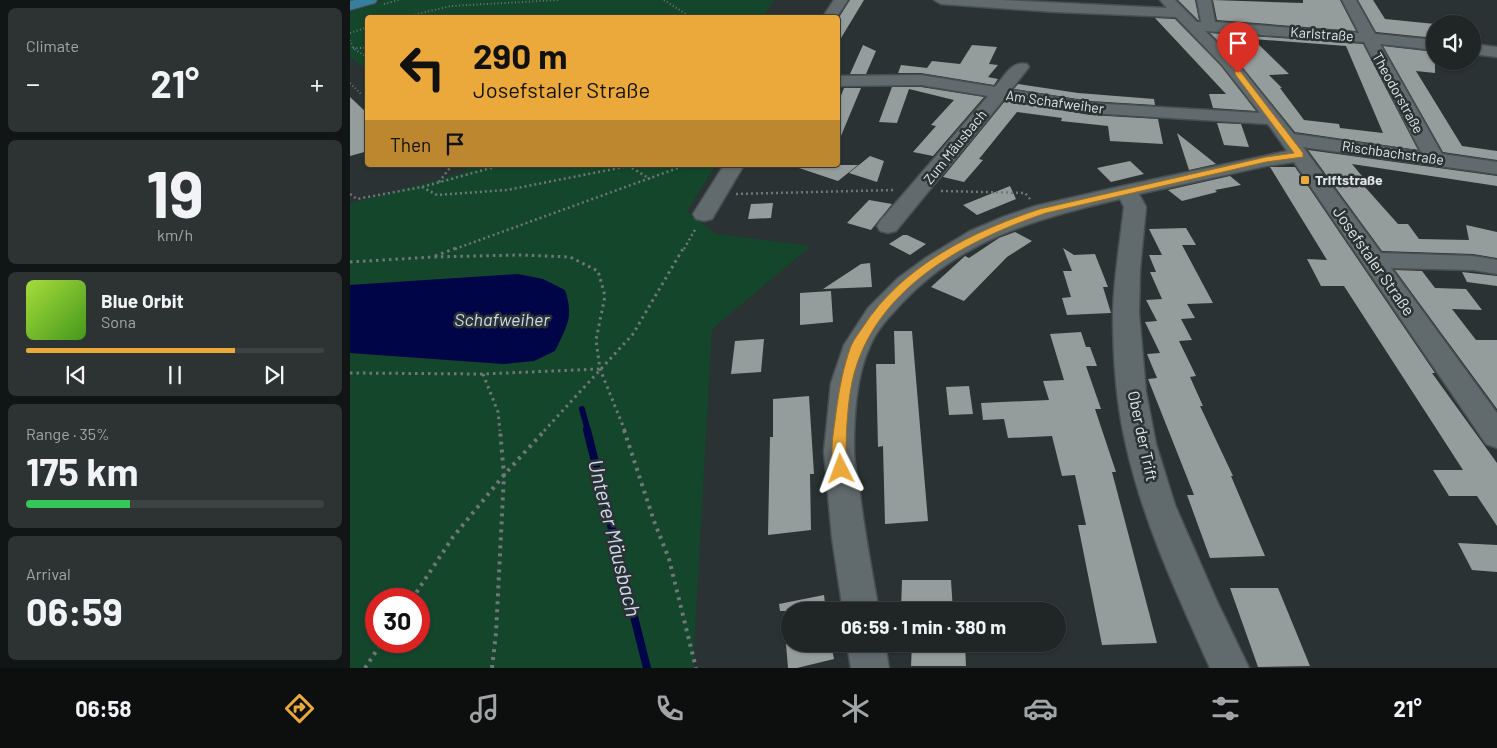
<!DOCTYPE html>
<meta charset="utf-8">
<style>
body{margin:0;font-family:Barlow,sans-serif;background:#2d3232;color:#f1f3f6;height:100vh;display:flex;flex-direction:column;font-size:19px;white-space:nowrap}
*{box-sizing:border-box;margin:0}
p{font-size:16px;color:#a2a5a7}
.icon{flex:none;width:28px;height:28px;fill:none;stroke:currentColor;stroke-width:2;stroke-linecap:round;stroke-linejoin:round}
.map{position:relative;flex:1;overflow:hidden}
.sheet{display:flex;flex-direction:column;gap:8px;padding:8px;background:#121515;width:350px}
.sheet>*{flex:none}
.guide{position:absolute;left:15px;top:15px;width:475px;height:152px;border-radius:5px;box-shadow:0 1px 4px #0004,0 0 0 1px #3d4343;background:#eca93b;color:#111;overflow:hidden}
.tools{position:absolute;left:1076px;top:15px;display:grid;gap:10px}
.tools a{display:grid;place-items:center;width:55px;height:55px;border-radius:50%;background:#202626;box-shadow:0 1px 4px #0004,0 0 0 1px #3d4343;font-size:25px}
.speed{position:absolute;left:15px;top:588px;display:flex;gap:10px;font-size:25px;font-weight:700;text-align:center}
.speed>*{display:grid;place-content:center;width:65px;height:65px;border-radius:50%;background:#202626;box-shadow:0 1px 4px #0004,0 0 0 1px #3d4343;line-height:1}
.speed .limit{border:8px solid #d22;background:#fff;color:#111}
.pin{position:absolute;display:grid;place-items:center;width:42px;height:42px;color:#fff;margin:-51px -21px;border-radius:50% 50% 50% 0;rotate:-45deg;box-shadow:0 0 5px #0007}
.pin .icon{rotate:45deg}
.me{position:absolute;width:55px;margin:-28px;rotate:357deg;stroke-linejoin:round;filter:drop-shadow(0 0 4px #0008)}
.turn{display:flex;align-items:center;gap:18px;height:105px;padding:0 25px;font-size:22px}
.turn .icon{width:65px;height:65px;stroke-width:2.5}
.turn b{display:block;font-size:35px;line-height:42px}
.then{display:flex;align-items:center;height:48px;padding:0 25px;background:#0003;gap:10px;font-size:19px}
.big{font-size:38px;font-weight:700;line-height:1.1}
.sheet .widget{flex:1;display:flex;flex-direction:column;justify-content:center;gap:8px;min-width:0;padding:0 18px;border-radius:8px;background:#2d3232}
.sheet .dial{align-items:center;gap:0}
.dial b{font-size:65px;line-height:1}
.song{display:flex;align-items:center;gap:15px}
.cover{width:60px;height:60px;border-radius:8px;background:linear-gradient(135deg,hsl(80 70% 55%),hsl(100 70% 35%))}
.played{height:5px;border-radius:2px;background:linear-gradient(90deg,#eca93b 70%,#3d4343 70%)}
.keys{display:flex;justify-content:space-around;direction:ltr}
.heat{display:flex;justify-content:space-between;align-items:center;font-size:28px;direction:ltr}
.charge{height:8px;border-radius:4px;background:linear-gradient(90deg,#34c759 35%,#3d4343 0)}
.trip{position:absolute;left:431px;top:602px;width:285px;height:50px;border-radius:25px;background:#202626;box-shadow:0 1px 4px #0004,0 0 0 1px #3d4343;font-weight:700;line-height:50px;text-align:center}
.dock{display:flex;height:80px;justify-content:space-around;align-items:center;background:#0d0f0f;color:#a2a5a7}
.dock .icon{width:35px;height:35px}
.dock .current{color:#eca93b}
.dock b{font-size:22px;color:#f1f3f6}
main{display:flex;flex:1;min-height:0}
.map>svg:first-child{display:block}
.green{fill:#14462b;fill-rule:evenodd}
.water{fill:#000548}
.lines{fill:none;stroke-linecap:round;stroke-linejoin:round}
.stream-far1{stroke:#000548;stroke-width:6}
.stream{stroke:#000548;stroke-width:8}
.building{fill:#949d9b;fill-rule:evenodd}
.minor-casing{stroke:#494f50;stroke-width:3}
.major-casing{stroke:#494f50;stroke-width:2}
.path-far3{stroke:#707778;stroke-width:2;stroke-dasharray:1 2.5;stroke-linecap:butt}
.path-far2{stroke:#707778;stroke-width:2.5;stroke-dasharray:2 3;stroke-linecap:butt}
.path-far1{stroke:#707778;stroke-width:3;stroke-dasharray:2.5 4;stroke-linecap:butt}
.path{stroke:#707778;stroke-width:4;stroke-dasharray:3 5;stroke-linecap:butt}
.minor{fill:#616a6c;fill-rule:evenodd}
.major{fill:#387ea0;fill-rule:evenodd}
.route{fill:#eca93b;stroke:#996e26}
.poi-dot{fill:#eca93b;stroke:#2a3233;stroke-width:2}
.labels{text-anchor:middle;stroke-width:5;stroke-linejoin:round;paint-order:stroke}
.far-street-label{font-size:14px;fill:#e1e6e7;stroke:#2a3233}
.far-poi-label{font-size:14px;font-weight:bold;fill:#e1e6e7;stroke:#2a3233;text-anchor:start}
.street-label{font-size:16px;fill:#e1e6e7;stroke:#2a3233}
.water-label{font-size:18px;font-style:italic;fill:#d1dbef;stroke:#2a3233}
.near-water-label{font-size:21px;font-style:italic;fill:#d1dbef;stroke:#2a3233}
</style>
<main>
<section class="sheet">
<div class="widget"><p>Climate</p>
<div class="heat"><a>−</a><b class="big">21°</b><a>+</a></div>
</div>
<div class="widget dial"><b>19</b><p>km/h</p></div>
<div class="widget">
<div class="song"><i class="cover"></i><div><b>Blue Orbit</b><p>Sona</p></div></div>
<div class="played"></div>
<div class="keys"><svg class="icon" aria-label="previous" viewBox="0 0 24 24"><path d="M18 5L8 12l10 7zM5 5v14"/></svg><svg class="icon" aria-label="pause" viewBox="0 0 24 24"><path d="M8 5v14M16 5v14"/></svg><svg class="icon" aria-label="next" viewBox="0 0 24 24"><path d="M6 5l10 7-10 7zM19 5v14"/></svg></div>
</div>
<div class="widget"><p>Range · 35%</p><b class="big">175 km</b><div class="charge"></div></div>
<div class="widget"><p>Arrival</p><b class="big">06:59</b></div>
</section>
<div class="map">
<svg width="1147" height="668" viewBox="0 0 1147 668">
<rect width="100%" height="100%" fill="#2a3233"/>
<path class="green" d="M34,0h390l-12,18h-394l-1,52 -17,-13v-46z
M113,165h253l-29,46 29,23 95,12 -99,83 -19,339h-343v-315l154,11 14,-90 -168,11v-81l118,-33zM26,599h43v42h-43z"/>
<path class="water" d="M168,274l25,5 22,11c9,27 2,36 -10,61l-21,10 -30,3 -154,-11v-68z"/>
<g class="lines">
<path class="stream-far1" d="M232,409l6,22"/>
<path class="stream" d="M237,430l60,238"/>
</g>
<path class="building" d="M500,0h14l-26,43v-24z
M828,0h17l4,20h-1z
M863,0l90,3v-3h37l16,31 -139,-11z
M1008,0h15l12,19 50,5v14l-59,-6z
M805,18l20,1 46,47 35,45 -43,-3 -4,-14h17z
M860,33l153,11 55,106 -123,-18 -60,-74zM903,39l93,7 37,87 -43,-5 -1,-4 -35,-4 -24,-32h2l-13,-13 20,-1z
M513,45l13,6 -10,23h-16z
M622,45l25,2 -8,17 9,1 -10,12 10,2 -4,6 -73,-12h-23l3,-8 26,3 5,-7 28,3z
M1033,46l52,6v21l-19,-2 46,75 35,5v9l-54,-8z
M668,84l60,9 76,6 1,6 -65,-4 -76,-12z
M542,87h29l63,10 -51,59 -20,-4 23,-26 -5,-1 23,-25 -45,-11 -12,34 -18,-1z
M494,88h17l-23,55v-40z
M0,97l18,17v37l-18,5z
M655,101l85,14 68,4 5,25 -53,-3 -2,-15 -47,-5 1,-3 -45,-6 -38,47 4,1 -19,22 -21,-5z
M867,123l24,1 8,23 -25,-2z
M827,133l39,31 -27,6z
M958,150l189,26v10l-145,-22 19,23h-6l33,37h10l11,15 50,1 -3,-15 31,7v26l-24,-4 -91,-3z
M520,156l14,5 -7,21 -28,-9z
M780,161l14,13 -33,8 -14,-14z
M449,165h59l-20,16 -39,-13z
M920,167h25l140,206h-3l65,90v63l-20,-30h-28l-16,-26h30l-119,-184h-23l-14,-27 20,1z
M880,176l11,9 -26,5 2,2 -35,9 -14,-11z
M660,186l6,13 -39,16 -14,-10z
M519,200l23,4 -21,26 -24,-7z
M423,203l-2,15 -23,1 3,-15z
M836,228l10,17h-14l31,58 -26,1 8,14 -14,1 11,21 -13,1 17,35 -6,1 13,29h-3l33,70h-2l34,80 -55,2 -23,-63h7l-46,-116 9,-1 -10,-24 13,-1 -15,-31 12,-1 -11,-21 16,-1 -12,-27h6l-7,-17h13l-13,-26z
M665,232l17,9 -25,16 -43,44 -33,-14 34,-31 4,2 30,-20z
M553,235h4l19,9 -16,11 -21,-11z
M713,248l11,7 21,-1 13,33h-5l8,26 -44,2 -5,-17 9,-1 -8,-26h9z
M520,263l2,24 -49,2 38,-25z
M1045,270l27,1 13,17 31,1 16,21 -30,-1 24,31h21v69z
M1112,272l35,4v10l-30,-4z
M481,291l2,31 -33,3v-32z
M544,331h18l16,190 -43,3 -2,-78 -5,1 -2,-83h19z
M731,332l5,15h4l7,19h-11l15,43h-6l21,63h-4l45,171 -55,2 -24,-120h8l-11,-50 -13,1 -10,-40 -44,2 -4,-19 -21,1 -2,-17 68,-3 -6,-19 21,-1 -14,-46z
M414,339l-3,33 -30,2 4,-33z
M619,386l4,28 -24,1 -3,-28z
M459,396l5,78h-4l1,56 -43,5 2,-98h3v-38z
M1108,543l39,2v27l-25,-2z
M552,580h49l2,31h-52z
M880,588h48l32,78 -52,1z
M474,595l2,16h-46l-1,-7z
M436,644h45l3,15 -37,9h-9z
M562,644h53l1,22h-55z"/>
<g class="lines">
<g class="minor-casing">
<path id="minor" d="M484,0h14l-12,18h-14z
M584,0h66l167,8 -7,-8h15l22,22h4l-4,-22h14l4,22 144,11 -17,-33h14l19,34 60,6v10l-55,-6 62,110 55,8v12l-194,-27 78,106 92,3 24,4v14l-24,-4 -82,-2 106,145v35l-11,-4 -192,-282 -28,4 -127,28 7,13 -6,63 -1,43 7,79 10,52 19,61 41,94 33,69h-39c-32,-72 -67,-146 -84,-223 -10,-42 -13,-89 -13,-132 1,-36 7,-71 11,-106l-4,-8c-83,20 -157,39 -218,104 -12,13 -25,26 -32,43 -14,30 -16,70 -16,104 0,15 4,30 6,45 5,39 12,77 19,116h-36l-11,-73 -8,-87 7,-68 13,-38 24,-37 30,-30 29,-21 43,-26 33,-14 32,-11 92,-21 160,-34 -19,-27 -178,-11 -86,-14 -108,132 -8,2 -8,-2 -3,-5 3,-5 108,-125 -67,-11 -83,1v-10l83,-1 74,12c9,-10 17,-27 32,-23l2,3 -18,23 79,13 170,10 -38,-48 -46,-48 -121,-5 -114,-8zM855,31l159,11 57,110 -127,-18 -60,-75z
M1122,44l25,3v10l-25,-3z
M374,165h20l-32,54 -8,2 -8,-2 -3,-5z
M497,644h38l4,24h-38z"/>
</g>
<g class="major-casing">
<path id="major" d="M5,0h22l-2,3 -25,7v-9z"/>
</g>
<path class="path-far3" d="M314,0l28,18
M34,4l15,-4
M51,18l50,-12 107,-6
M316,18l20,-3
M0,33l18,-6
M0,40l3,8 15,10
M3,48h15
M0,83l11,11"/>
<path class="path-far2" d="M89,182l13,-17
M72,187l15,8 70,-5 122,-24 21,13
M591,191l84,2 5,6
M0,194l7,5 65,-12 80,-22
M386,194l159,-4
M105,249l231,-84
M334,249l12,-21"/>
<path class="path-far1" d="M85,256l24,-9
M0,262l83,-5 86,-2 51,2 28,14 7,25 -9,44 4,29 25,62
M0,373l133,1 116,-5
M133,374l15,38 2,19
M194,431l89,-97 51,-87"/>
<path class="path" d="M274,430l30,91 15,38 27,109
M62,599l41,-62 51,-62 41,-45
M15,668l18,-27
M142,668l4,-35 8,-158 -4,-45"/>
<use href="#minor" class="minor"/>
<use href="#major" class="major"/>
</g>
<path class="route" d="M885,71h5l63,82v4l-37,5 -220,51c-83,28 -174,77 -194,169 -4,19 -6,50 -6,68 0,8 3,16 0,23l-5,1 -5,-1c-8,-17 -2,-42 0,-60 3,-23 7,-45 15,-67 3,-7 8,-13 12,-19 39,-61 110,-96 177,-118l226,-52 28,-4 -59,-79z"/>
<rect class="poi-dot" x="950" y="175" width="10" height="10" rx="2.5"/>
<g class="labels">
<g class="far-street-label">
<text transform="translate(972 34) rotate(4)" y="5">Karlstraße</text>
<text transform="translate(1048 93) rotate(61)" y="5">Theodorstraße</text>
<text transform="translate(705 102) rotate(8)" y="5">Am Schafweiher</text>
<text transform="translate(605 147) rotate(-51)" y="5">Zum Mäusbach</text>
<text transform="translate(1043 153) rotate(8)" y="5">Rischbachstraße</text>
</g>
<g class="far-poi-label">
<text x="965" y="185">Triftstraße</text>
</g>
<g class="street-label">
<text transform="translate(1024 261) rotate(55)" y="6">Josefstaler Straße</text>
<text transform="translate(793 436) rotate(78)" y="6">Ober der Trift</text>
</g>
<g class="water-label">
<text x="152" y="326">Schafweiher</text>
</g>
<g class="near-water-label">
<text transform="translate(264 538) rotate(76)" y="7">Unterer Mäusbach</text>
</g>
</g>
</svg>
<div class="tools">
<a><svg class="icon" aria-label="sound" viewBox="0 0 24 24"><path d="M4 9h4l5-4v14l-5-4H4zM17 9q2 3 0 6"/></svg></a>
</div>
<div class="speed"><div class="limit">30</div></div>
<div class="pin" style="left:888px;top:73px;background:#d93025"><svg class="icon" aria-label="arrive" viewBox="0 0 24 24"><path d="M6 21V4h12l-3 4 3 4H6"/></svg></div>
<svg class="me" style="left:491px;top:469px" viewBox="-20 -20 40 40"><path d="M0-17L14 15 0 8-14 15z" fill="#eca93b" stroke="#fff" stroke-width="4"/></svg>
<div class="trip">06:59 · 1 min · 380 m</div>
<div class="guide">
<div class="turn"><svg class="icon" aria-label="left" viewBox="0 0 24 24"><path d="M17 20v-9H6M10 6l-5 5 5 5"/></svg><div><b>290 m</b>Josefstaler Straße</div></div>
<div class="then">Then<svg class="icon" aria-label="arrive" viewBox="0 0 24 24"><path d="M6 21V4h12l-3 4 3 4H6"/></svg></div>
</div>
</div>
</main>
<nav class="dock">
<b>06:58</b>
<svg class="icon current" aria-label="directions" viewBox="0 0 24 24"><path d="M12 3l9 9-9 9-9-9zM9 14v-3h6M13 9l2 2-2 2"/></svg>
<svg class="icon" aria-label="music" viewBox="0 0 24 24"><path d="M9 18V5l10-2v13"/><circle cx="6" cy="18" r="3"/><circle cx="16" cy="16" r="3"/></svg>
<svg class="icon" aria-label="phone" viewBox="0 0 24 24"><path d="M5 4h4l2 5-3 2q2 4 5 5l2-3 5 2v4C11 20 4 13 5 4z"/></svg>
<svg class="icon" aria-label="climate" viewBox="0 0 24 24"><path d="M12 3v18M4 7l16 10M4 17L20 7"/></svg>
<svg class="icon" aria-label="car" viewBox="0 0 24 24"><path d="M5 17H2v-5l4-1 3-4h7l3 4 3 1v5h-3M9 17h6M6 11h13"/><circle cx="7" cy="17" r="2"/><circle cx="17" cy="17" r="2"/></svg>
<svg class="icon" aria-label="filters" viewBox="0 0 24 24"><path d="M4 7h16M4 17h16"/><circle cx="9" cy="7" r="2"/><circle cx="15" cy="17" r="2"/></svg>
<b>21°</b>
</nav>
